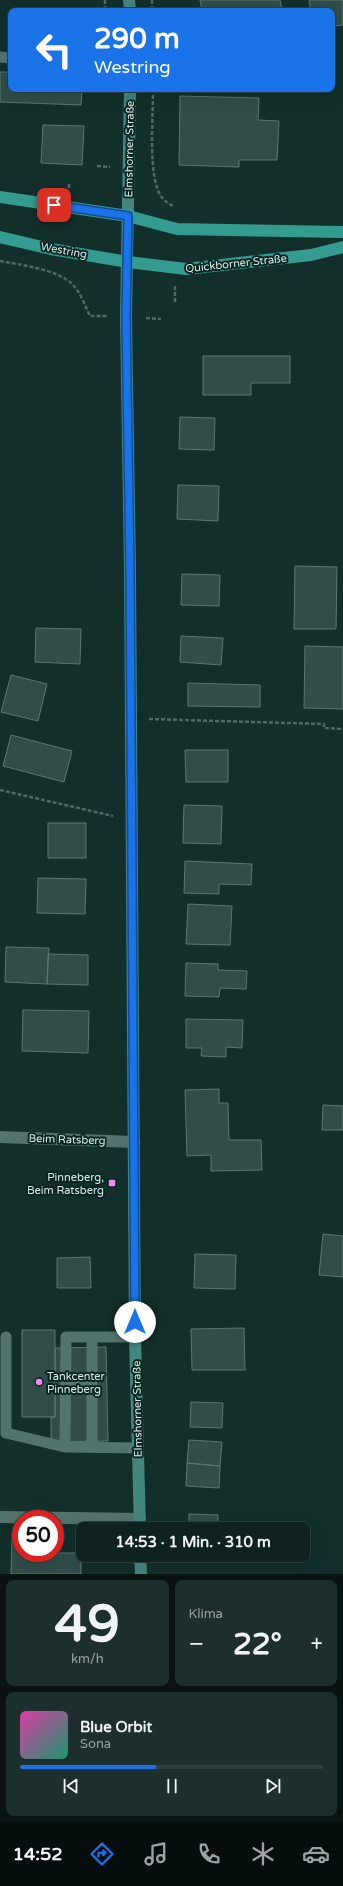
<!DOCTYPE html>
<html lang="de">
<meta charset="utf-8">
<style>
body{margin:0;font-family:"Varela Round",sans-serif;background:#1c2f2d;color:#f1f3f6;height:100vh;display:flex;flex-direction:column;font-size:15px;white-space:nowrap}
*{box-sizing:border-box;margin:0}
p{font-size:13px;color:#9ba4a5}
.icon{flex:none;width:22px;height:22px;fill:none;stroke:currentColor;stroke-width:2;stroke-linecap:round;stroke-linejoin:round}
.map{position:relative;height:1574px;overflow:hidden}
.panel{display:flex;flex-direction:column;gap:6px;padding:6px;background:#081312;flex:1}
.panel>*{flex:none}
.guide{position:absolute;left:8px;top:8px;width:327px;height:84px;border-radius:8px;box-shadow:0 4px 16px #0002,0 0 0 1px #2e403e;background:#1a73e8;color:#fff;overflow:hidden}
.speed{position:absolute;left:12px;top:1510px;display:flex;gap:8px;font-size:20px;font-weight:700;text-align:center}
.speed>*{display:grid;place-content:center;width:52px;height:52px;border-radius:50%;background:#0e2320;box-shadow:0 4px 16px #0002,0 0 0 1px #2e403e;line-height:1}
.speed .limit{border:6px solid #d22;background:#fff;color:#111}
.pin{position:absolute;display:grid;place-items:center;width:34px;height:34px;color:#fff;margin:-17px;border-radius:8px;box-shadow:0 2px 6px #0006}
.me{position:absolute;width:44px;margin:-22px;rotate:0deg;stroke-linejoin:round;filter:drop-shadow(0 0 3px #0008)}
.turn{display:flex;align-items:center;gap:14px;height:84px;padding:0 20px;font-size:18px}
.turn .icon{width:52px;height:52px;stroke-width:2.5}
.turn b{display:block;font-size:28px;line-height:34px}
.big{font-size:30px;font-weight:800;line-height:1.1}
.panel .tile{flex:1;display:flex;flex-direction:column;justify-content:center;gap:6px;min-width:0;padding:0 14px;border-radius:8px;background:#1c2f2d}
.panel .dial{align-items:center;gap:0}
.dial b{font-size:52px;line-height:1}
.song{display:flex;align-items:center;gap:12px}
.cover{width:48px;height:48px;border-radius:6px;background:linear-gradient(135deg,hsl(320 70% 55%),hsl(160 70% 35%))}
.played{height:4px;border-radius:2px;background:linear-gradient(90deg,#1a73e8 45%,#2e403e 45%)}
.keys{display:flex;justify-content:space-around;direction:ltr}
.heat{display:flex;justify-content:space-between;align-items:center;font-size:22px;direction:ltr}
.panel .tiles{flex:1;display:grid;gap:6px;grid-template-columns:1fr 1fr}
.tile:last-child{grid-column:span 2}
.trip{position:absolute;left:76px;top:1522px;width:234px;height:40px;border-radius:8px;background:#0e2320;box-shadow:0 4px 16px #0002,0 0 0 1px #2e403e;font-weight:800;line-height:40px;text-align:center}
.tabs{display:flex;height:64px;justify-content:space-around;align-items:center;background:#060e0d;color:#9ba4a5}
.tabs .icon{width:28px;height:28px}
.tabs .current{color:#1a73e8}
.tabs b{font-size:18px;color:#f1f3f6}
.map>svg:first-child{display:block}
.building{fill:#304d49;stroke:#5a7873}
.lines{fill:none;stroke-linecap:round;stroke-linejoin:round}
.path{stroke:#506965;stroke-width:2.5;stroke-dasharray:4 2;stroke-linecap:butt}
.lane{stroke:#55736e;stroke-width:11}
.street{stroke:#55736e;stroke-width:12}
.secondary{stroke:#44877f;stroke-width:12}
.primary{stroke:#349b90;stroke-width:12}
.route-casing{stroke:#114b97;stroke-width:10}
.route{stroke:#1a73e8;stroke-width:7}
.poi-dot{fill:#f489f0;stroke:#072522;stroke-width:1.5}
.labels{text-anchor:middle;stroke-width:4;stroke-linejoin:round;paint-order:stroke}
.street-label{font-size:11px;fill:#dcece9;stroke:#072522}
.poi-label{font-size:11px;fill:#dcece9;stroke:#072522;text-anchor:end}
</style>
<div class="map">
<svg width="343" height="1574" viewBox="0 0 343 1574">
<rect width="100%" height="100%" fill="#122f2b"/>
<path class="building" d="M200,0h80l2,11h-80z
M309,0h34v25l-11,1v-15h-21z
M0,72h11v17h71l-1,16 -81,-3z
M180,96l79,2 -1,22 21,1 -2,39h-38v7l-60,-2z
M43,125l41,1 -2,39 -41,-2z
M203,356h87v27h-39v12h-48z
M180,417l35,1 -1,32 -35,-1z
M178,485l41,1 -1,35 -41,-2z
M295,566l42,1 -1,62h-42z
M182,574l38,1 -1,31 -38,-1z
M36,628l45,1 -1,35 -45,-2z
M181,636l42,2 -2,27 -41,-3z
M305,646l38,1v62l-39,-1z
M11,675l36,9 -9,37 -37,-9z
M188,683l72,2v22l-72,-1z
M11,735l61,16 -8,31 -61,-16z
M185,750h43v32h-42z
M184,805l38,1 -1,38 -38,-1z
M48,823h38v35h-38z
M185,861l67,3 -1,21 -32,-1v10l-35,-1z
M38,878l48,1 -1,35 -48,-1z
M188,904l44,2 -2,39 -44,-1z
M6,947l43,1 -2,36 -42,-2z
M48,954l40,1v30l-41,-1z
M186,963l32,1v6l29,1 -1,18 -26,-1 -1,9 -34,-1z
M23,1010l66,1 -1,42 -66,-2z
M186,1019l57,1 -1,28 -16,-1v10l-25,-1 1,-8h-16z
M219,1089v14h9l1,37h32l1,30 -51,1v-16l-24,1 -2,-66z
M323,1105l20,1v24h-21z
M323,1234l20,2v41l-24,-2z
M195,1254l41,1 -1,34 -41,-1z
M90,1257l1,31h-34v-30z
M244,1328l1,42h-53l-1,-41z
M22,1330h33v87h-33z
M106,1347l2,94 -57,1v-25h4v-69z
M191,1402l32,1 -1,25 -32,-1z
M189,1440l33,2 -2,24 -33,-3z
M187,1463l33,3 -1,22 -33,-2z
M189,1514l29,1v14h-29z
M12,1535h9v18h60v21h-70z"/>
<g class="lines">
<path class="path" d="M105,0v11
M152,0v11
M153,89c0,29 -4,73 4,99 3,9 8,14 16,18
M97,166l13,1
M69,188v-6
M0,261c21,4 58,8 73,24 8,8 12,21 17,31h17
M175,302v-16
M146,318l15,1
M149,719l175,5v4l19,1
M0,790l113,26"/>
<path class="lane" d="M0,57l11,1
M6,1337v96l59,14
M92,1337v110
M135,1337h-69l-1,110 73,1
M66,1385l26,-1"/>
<path class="street" d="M0,1137l134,5
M0,1517l140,2"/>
<path class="secondary" d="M129,0l1,11
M130,89l-4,228 4,253 5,767 5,192
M140,1555l1,19"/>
<path class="primary" d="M0,197l128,19 49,13 166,3
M0,237l51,12 77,13 58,7 125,-14 32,-8"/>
</g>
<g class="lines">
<g class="route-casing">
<path id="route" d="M54,205l74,11 -2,101 4,253 5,752"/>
</g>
<use href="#route" class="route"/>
</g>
<g class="poi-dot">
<rect x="108" y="1179" width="8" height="8" rx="2"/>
<circle cx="39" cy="1382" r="4"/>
</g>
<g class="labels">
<g class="street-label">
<text transform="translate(129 149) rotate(-89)" y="4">Elmshorner Straße</text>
<text transform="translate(64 250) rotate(10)" y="4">Westring</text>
<text transform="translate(236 263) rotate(-6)" y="4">Quickborner Straße</text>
<text transform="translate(67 1139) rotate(2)" y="4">Beim Ratsberg</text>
<text transform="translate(137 1409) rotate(-91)" y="4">Elmshorner Straße</text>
</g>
<g class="poi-label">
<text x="104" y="1181">Pinneberg,<tspan x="104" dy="13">Beim Ratsberg</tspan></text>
<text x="47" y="1380" text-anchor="start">Tankcenter<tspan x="47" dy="13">Pinneberg</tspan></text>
</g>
</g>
</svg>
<div class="speed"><div class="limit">50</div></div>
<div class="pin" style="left:54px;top:205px;background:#d93025"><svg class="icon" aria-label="arrive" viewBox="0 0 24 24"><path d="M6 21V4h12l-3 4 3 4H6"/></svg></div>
<svg class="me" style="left:135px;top:1322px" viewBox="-20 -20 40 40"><circle r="19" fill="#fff"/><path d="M0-13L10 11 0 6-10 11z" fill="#1a73e8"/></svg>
<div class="trip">14:53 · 1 Min. · 310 m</div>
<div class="guide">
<div class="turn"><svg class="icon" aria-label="left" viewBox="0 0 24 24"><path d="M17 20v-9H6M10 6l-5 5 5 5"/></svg><div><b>290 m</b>Westring</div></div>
</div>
</div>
<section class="panel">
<div class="tiles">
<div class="tile dial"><b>49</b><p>km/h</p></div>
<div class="tile"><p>Klima</p>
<div class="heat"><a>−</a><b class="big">22°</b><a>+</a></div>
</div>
<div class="tile">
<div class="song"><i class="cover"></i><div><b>Blue Orbit</b><p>Sona</p></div></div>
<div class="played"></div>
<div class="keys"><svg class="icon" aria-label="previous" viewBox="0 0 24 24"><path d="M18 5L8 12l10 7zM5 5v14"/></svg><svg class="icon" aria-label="pause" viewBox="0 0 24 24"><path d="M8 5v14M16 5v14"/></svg><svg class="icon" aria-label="next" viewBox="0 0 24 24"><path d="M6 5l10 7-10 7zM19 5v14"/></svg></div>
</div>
</div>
</section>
<nav class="tabs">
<b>14:52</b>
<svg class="icon current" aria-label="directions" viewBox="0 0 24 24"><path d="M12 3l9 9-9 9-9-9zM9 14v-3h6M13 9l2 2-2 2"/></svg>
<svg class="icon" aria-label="music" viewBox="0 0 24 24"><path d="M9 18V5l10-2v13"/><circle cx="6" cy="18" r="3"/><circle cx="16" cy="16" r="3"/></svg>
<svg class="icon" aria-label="phone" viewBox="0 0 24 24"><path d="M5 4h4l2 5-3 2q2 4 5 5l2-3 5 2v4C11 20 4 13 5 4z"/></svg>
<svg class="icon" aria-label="climate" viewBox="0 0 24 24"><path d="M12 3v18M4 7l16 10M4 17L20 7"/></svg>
<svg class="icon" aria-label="car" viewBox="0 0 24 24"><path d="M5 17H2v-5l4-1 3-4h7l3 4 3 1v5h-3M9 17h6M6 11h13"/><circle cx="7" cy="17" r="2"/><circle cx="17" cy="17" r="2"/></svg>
</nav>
